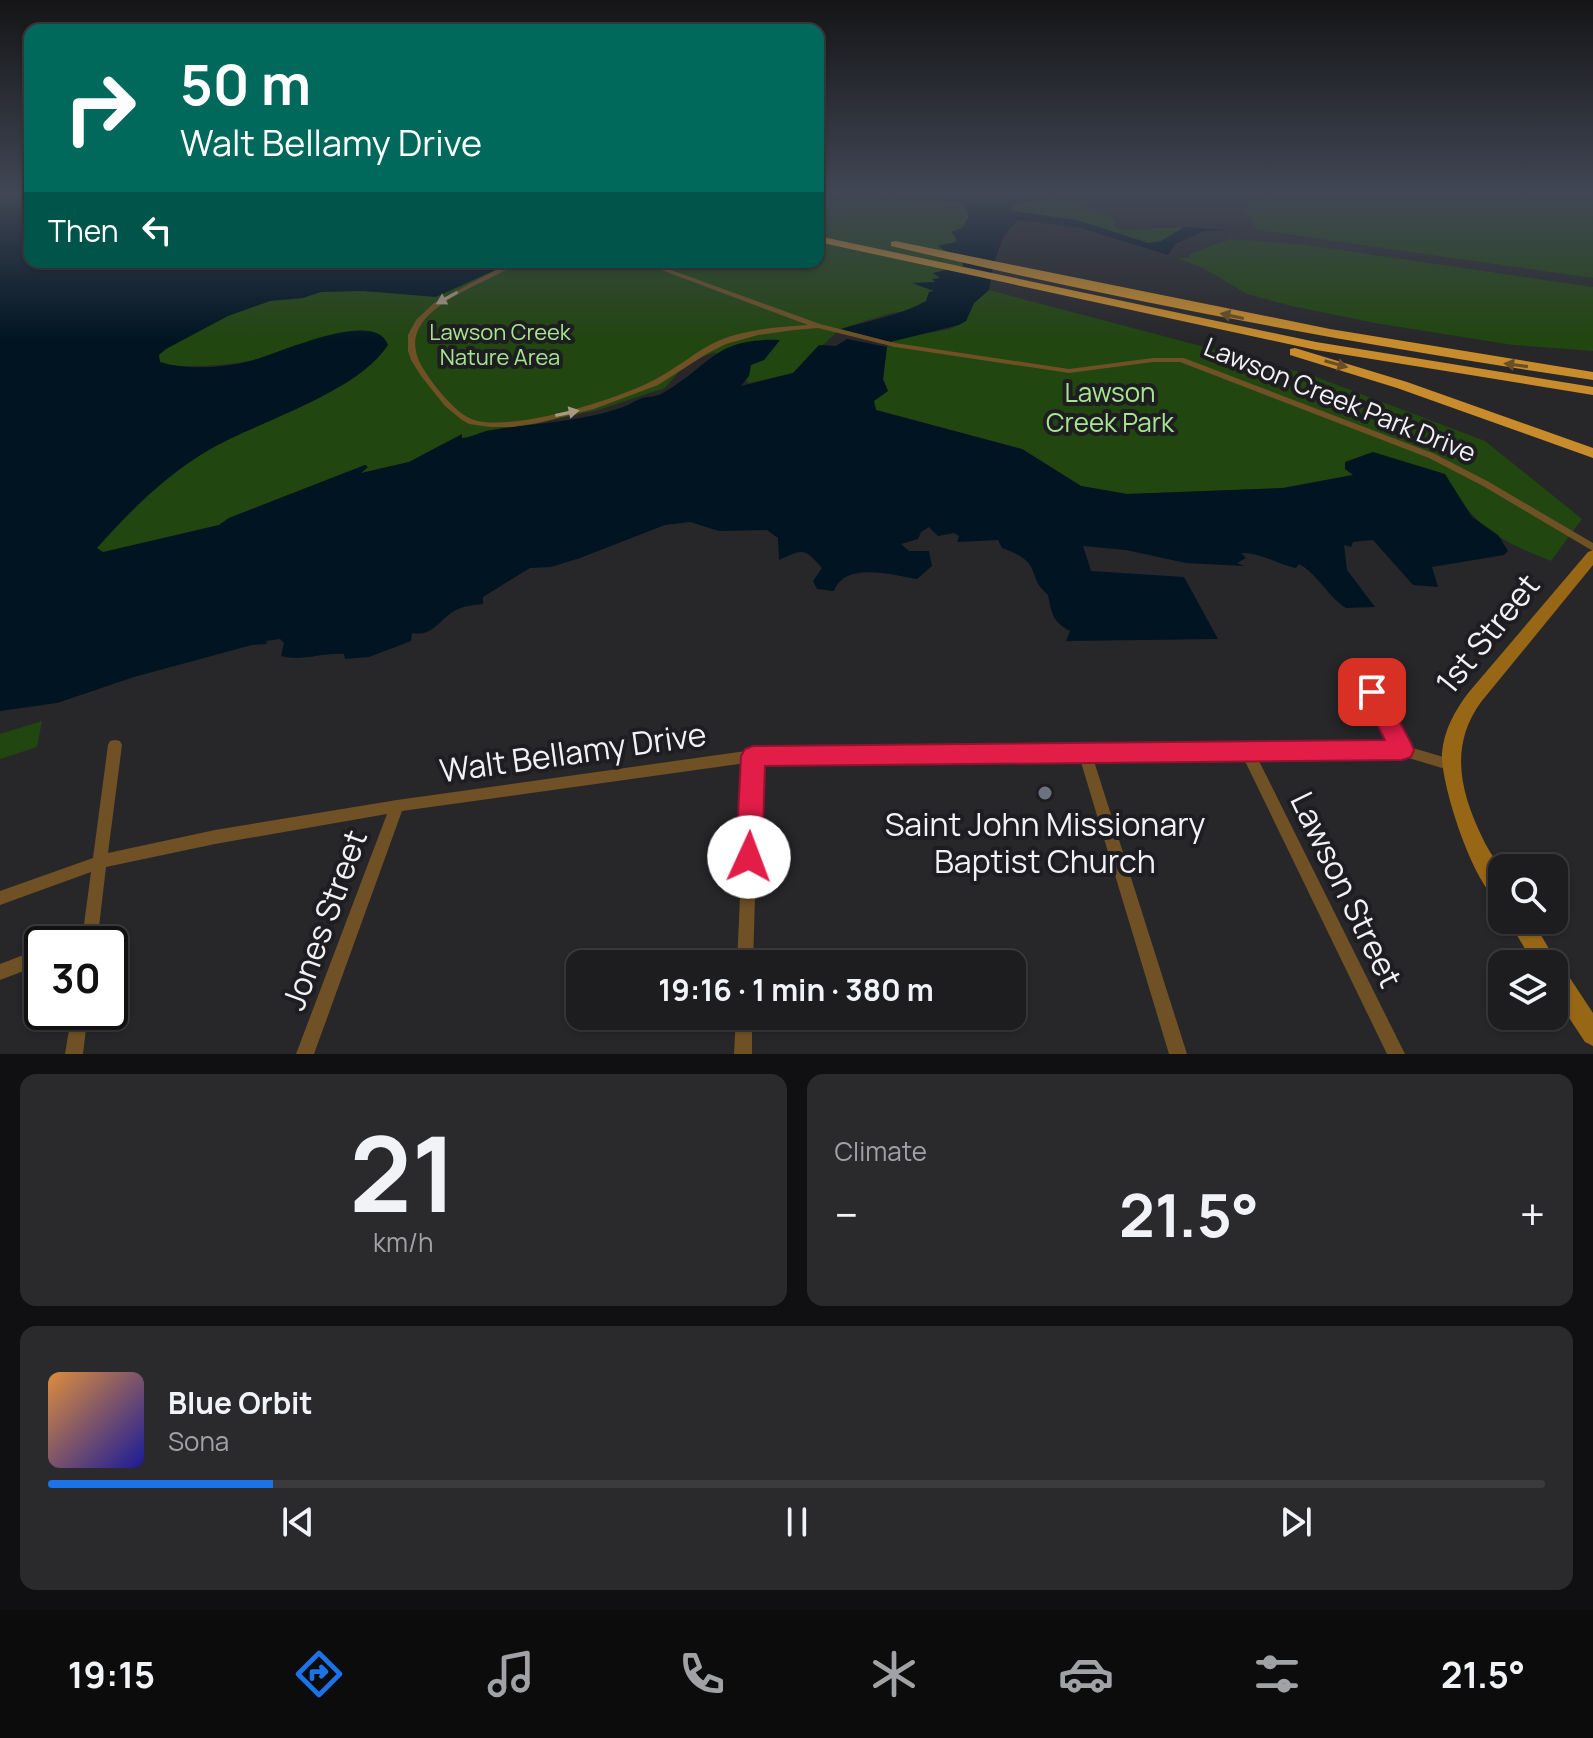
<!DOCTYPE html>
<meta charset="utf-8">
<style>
body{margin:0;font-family:Manrope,sans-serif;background:#2a2a2d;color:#f1f3f6;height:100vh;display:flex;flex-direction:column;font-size:30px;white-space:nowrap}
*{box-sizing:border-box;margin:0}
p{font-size:26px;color:#a0a2a5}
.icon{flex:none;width:44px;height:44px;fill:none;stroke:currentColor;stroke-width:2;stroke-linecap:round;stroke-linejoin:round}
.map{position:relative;height:1054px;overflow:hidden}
.drawer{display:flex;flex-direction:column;gap:20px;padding:20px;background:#101012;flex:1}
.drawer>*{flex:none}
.banner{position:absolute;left:24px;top:24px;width:800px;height:244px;border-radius:16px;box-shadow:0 2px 6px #0004,0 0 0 2px #3b3b3e;background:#00695c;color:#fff;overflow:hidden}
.buttons{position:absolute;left:1488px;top:854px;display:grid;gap:16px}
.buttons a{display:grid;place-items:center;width:80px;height:80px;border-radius:16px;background:#1d1d20;box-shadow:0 2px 6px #0004,0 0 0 2px #3b3b3e;font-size:40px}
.speed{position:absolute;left:24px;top:926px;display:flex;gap:16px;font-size:40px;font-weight:700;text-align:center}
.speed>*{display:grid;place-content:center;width:104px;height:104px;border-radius:50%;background:#1d1d20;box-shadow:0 2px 6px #0004,0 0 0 2px #3b3b3e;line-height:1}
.speed .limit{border:4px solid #111;border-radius:12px;background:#fff;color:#111}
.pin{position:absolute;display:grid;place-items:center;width:68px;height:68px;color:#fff;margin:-34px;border-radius:16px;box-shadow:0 4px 12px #0006}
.me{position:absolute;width:88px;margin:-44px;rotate:2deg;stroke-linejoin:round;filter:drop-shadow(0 0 6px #0008)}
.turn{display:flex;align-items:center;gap:28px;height:168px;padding:0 24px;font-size:36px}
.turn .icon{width:104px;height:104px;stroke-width:2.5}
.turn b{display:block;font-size:56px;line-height:68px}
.then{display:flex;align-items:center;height:76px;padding:0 24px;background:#0003;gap:16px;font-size:30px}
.big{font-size:60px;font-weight:700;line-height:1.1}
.drawer .card{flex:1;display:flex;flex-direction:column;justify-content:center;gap:12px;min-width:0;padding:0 28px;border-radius:16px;background:#2a2a2d}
.drawer .dial{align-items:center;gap:0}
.dial b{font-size:104px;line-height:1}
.song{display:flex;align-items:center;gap:24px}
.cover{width:96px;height:96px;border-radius:12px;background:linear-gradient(135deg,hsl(30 70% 55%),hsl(240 70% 35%))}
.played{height:8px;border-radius:4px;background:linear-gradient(90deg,#1a73e8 15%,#3b3b3e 15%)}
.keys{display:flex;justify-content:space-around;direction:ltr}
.heat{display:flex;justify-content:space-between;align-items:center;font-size:44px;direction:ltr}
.drawer .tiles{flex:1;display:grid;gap:20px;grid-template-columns:1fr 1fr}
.card:last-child{grid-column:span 2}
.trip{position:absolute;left:566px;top:950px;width:460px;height:80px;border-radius:16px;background:#1d1d20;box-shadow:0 2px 6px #0004,0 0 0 2px #3b3b3e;font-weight:700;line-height:80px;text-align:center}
.tab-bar{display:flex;height:128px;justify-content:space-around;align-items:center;background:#0c0c0d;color:#a0a2a5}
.tab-bar .icon{width:56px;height:56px}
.tab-bar .on{color:#1a73e8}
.tab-bar b{font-size:36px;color:#f1f3f6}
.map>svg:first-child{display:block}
.green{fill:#21460f}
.water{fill:#001422}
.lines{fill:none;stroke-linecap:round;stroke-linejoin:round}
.street{fill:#6f5125;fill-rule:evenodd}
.secondary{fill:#986715;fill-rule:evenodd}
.highway{fill:#c88c2c;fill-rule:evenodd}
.oneway{fill:#aa9982}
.oneway2{fill:#6a4f26}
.route{fill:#e11d48;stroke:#92132f;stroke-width:2}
.worship-dot{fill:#6b7280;stroke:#1e1d21;stroke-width:3}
.labels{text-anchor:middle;stroke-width:8;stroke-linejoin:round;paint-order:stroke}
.far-park-label{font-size:22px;fill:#a7e58e;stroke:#1e1d21}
.park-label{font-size:26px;fill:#a7e58e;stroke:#1e1d21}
.street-label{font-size:26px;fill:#f2f1f4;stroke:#1e1d21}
.near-street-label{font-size:32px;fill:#f2f1f4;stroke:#1e1d21}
.near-poi-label{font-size:32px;fill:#f2f1f4;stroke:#1e1d21}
</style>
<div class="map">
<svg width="1593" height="1054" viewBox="0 0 1593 1054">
<rect width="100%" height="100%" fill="#27272a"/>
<path class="green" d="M818,194l144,9 8,13 -8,12 -10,5 4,9 -17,3 24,18 1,3 -30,7 6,5 -10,9 4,4 -5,2 -3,8 -18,10 -17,2 -51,16 -47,44 -43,10 -12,-8 -5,-20 -20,-2 -26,9 -22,26 -67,22 -155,34 -34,18 -50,12 8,-7 -2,-2 -136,53 -10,7 -116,28 -11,-1 40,-61 159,-142c-49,19 -95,18 -146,16l-10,-7 88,-48 115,-25 31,7h31l86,-30h332z
M1053,194l6,3 7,-3h37l-15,4 -2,9 28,11v8l7,4 63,-3 -23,14 -13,2 -71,-23 -64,-9 -4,-7z
M1246,194h347v84l-336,-48 -10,-16z
M1230,239l69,5 294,43v64l-80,-6 -138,-22 -83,-17 -45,-12 -44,-26 -26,-10h12l1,-4z
M989,290l322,85 174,66 97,78 -31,42c-52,-20 -80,-36 -106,-87l-92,-1v2l-70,13 -156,6 -46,-8 -59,-37 -146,-39 -3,-9 14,-10 -4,-12 4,-32 6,-7 57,-11 16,-8 8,-18z
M42,721l-5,26 -37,12v-25z"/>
<path class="water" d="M0,194h30v68h483l-77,35 -71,-6 -44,1 -18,6 -33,3 -42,15 -62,33 -7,6 1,7c26,8 60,6 86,0 26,-5 129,-56 142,-17 -31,48 -129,76 -179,105 -43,25 -79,61 -112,98l6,4 116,-27 10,-7 136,-53 3,2 -7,6 48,-11 53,-28v4c11,-1 20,-7 30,-8 42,-7 88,-8 128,-22 8,-2 15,-8 23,-10 6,-2 12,-1 18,-4 50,-28 53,-57 119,-54l-16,20 -13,5 -2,11 -8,10 52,-13 26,-28 17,1 11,-7 40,8 -4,32 5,12 -14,10 2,9 146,39 59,37 46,8 156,-6 70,-13 -8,-6v-7l28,-10 72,22 27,43 26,18 10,16 -4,4 -72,12 6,20 -25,-2 -40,-45 -20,2 -2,5 -7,-2 3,25 28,37 -29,1c-19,-12 -28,-34 -47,-44l-3,4c-19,-4 -36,-16 -55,-15l5,5 -9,5 7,3 -58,-3 -60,-13 -43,-4 8,25 93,6 34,62 -152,2 4,-10c-18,-10 -18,-17 -22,-36 -23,-19 -3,-32 -46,-47l-4,-8 -41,2 2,-6 -5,-3 -16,3 -9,-9 -8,5 -3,7 -17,5 8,7h20l3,15 -15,13c-25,-4 -72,-18 -83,12l-17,-2 -4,-8 9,-13c-18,-21 -19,-19 -43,-8l-1,-22 -11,-8 -48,1 -29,-9 -25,3 -85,33 -29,9 -21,1 -47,29v7c-9,1 -19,2 -27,6 -17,9 -22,27 -44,23l-1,8 -42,16 -24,2 -1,-5c-23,-2 -40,8 -63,2l3,-13 -4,-4 -14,2 1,3 -15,1 -118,32 -77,26 -57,8z
M818,194h248l-56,11 3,6 64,9 71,23 13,-2 23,-14 48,3 -28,1 -29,13 -7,11 -87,-27 -63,-8 -15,17 -10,29 -4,24 -15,13 -8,18 -7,4 -69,17 -49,-13c26,-8 60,-14 85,-28l3,-9 5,-1 -22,-8 23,-1 -3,-3 8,-1 -7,-5 30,-7v-3l-25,-17 18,-4v-5l-5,-5 11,-4 7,-12 -3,-11 -13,-4z"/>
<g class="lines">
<path class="street" d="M511,262h8c-32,23 -126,46 -99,101 9,17 35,51 54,57 40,12 145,-21 182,-41 21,-11 40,-28 62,-38 28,-12 60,-14 90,-16l-168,-63h9l171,62 75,19 174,26 84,-11h31l251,96 54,28 104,61v8l-110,-65 -54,-28 -249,-96h-27l-84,11 -174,-26 -77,-19 -24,2 -36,5 -32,9 -18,9 -50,32 -64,24 -56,14 -26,4h-22l-21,-3 -7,-4 -17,-14 -24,-30 -10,-16 -3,-9v-16l8,-15 18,-17z
M1360,665l4,2 42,79 51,15 2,4 -2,4 -5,2 -50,-15 -145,1 148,297h-18l-144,-297 -150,1 94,296h-18l-89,-295 -321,3 -6,202h-16l9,-201 -344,48 -88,243h-18l91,-240 -172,30 -109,23 -9,77h-33l2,-6 17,-6 8,-60 -91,33v-14l93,-33 15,-113 2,-4 5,-1 5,1 2,4 -14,108 107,-23 182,-30 356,-50 640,-5 -39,-75 2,-3z
M42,948v16l-42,16v-16z
M72,1012h16l-5,42h-18z
M736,1016h16v38h-18z"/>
<path class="secondary" d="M1593,550v15l-112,137c-32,44 -21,90 2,137 5,11 14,22 18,33 3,9 1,22 1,31 -27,-11 -62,-120 -60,-150 2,-23 13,-43 27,-61l119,-140z
M1508,920h24l26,44 4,2 31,47v33l-8,-4 -31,-47v-31h-20z"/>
<path class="highway" d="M818,236l498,106 277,45v8l-277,-45 -498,-108z
M895,241l435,88 263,43v8c-235,-35 -470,-79 -702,-134v-4z
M1295,348l112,34 186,66v10l-196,-70 -107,-33v-6z"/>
</g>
<defs><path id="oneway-solid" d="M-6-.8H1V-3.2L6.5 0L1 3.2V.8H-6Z" transform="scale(2)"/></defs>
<g class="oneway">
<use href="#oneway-solid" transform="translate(447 298) rotate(151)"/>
<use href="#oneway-solid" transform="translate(567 413) rotate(-12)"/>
</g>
<g class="oneway2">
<use href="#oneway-solid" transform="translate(1232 316) rotate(-168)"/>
<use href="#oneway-solid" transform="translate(1336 364) rotate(16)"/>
<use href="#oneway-solid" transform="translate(1516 365) rotate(-172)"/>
</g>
<linearGradient id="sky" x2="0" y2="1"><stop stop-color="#151517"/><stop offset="0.57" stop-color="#414755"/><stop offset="1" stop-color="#414755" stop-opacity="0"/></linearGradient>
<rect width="1593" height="341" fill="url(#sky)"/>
<path class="route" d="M1372,684l8,2 31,57 3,7 -3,7 -9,3 -637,6 -3,91 -3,9 -10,4 -9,-4 -4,-9 5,-101 4,-7 8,-3 632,-6 -24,-48 3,-6z"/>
<circle class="worship-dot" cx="1045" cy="793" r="8"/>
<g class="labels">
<g class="far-park-label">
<text x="500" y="340">Lawson Creek<tspan x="500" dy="25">Nature Area</tspan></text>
</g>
<g class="park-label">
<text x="1110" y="402">Lawson<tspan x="1110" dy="30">Creek Park</tspan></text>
</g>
<g class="street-label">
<text transform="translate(1340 400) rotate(22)" y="9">Lawson Creek Park Drive</text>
</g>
<g class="near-street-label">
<text transform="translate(1488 634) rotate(-51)" y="11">1st Street</text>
<text transform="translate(573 753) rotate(-8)" y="11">Walt Bellamy Drive</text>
<text transform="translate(1346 890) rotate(64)" y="11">Lawson Street</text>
<text transform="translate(325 920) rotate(-70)" y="11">Jones Street</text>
</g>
<g class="near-poi-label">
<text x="1045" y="836">Saint John Missionary<tspan x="1045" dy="37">Baptist Church</tspan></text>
</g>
</g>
</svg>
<div class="buttons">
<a><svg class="icon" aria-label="search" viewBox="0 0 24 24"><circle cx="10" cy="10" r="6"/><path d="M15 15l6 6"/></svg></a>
<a><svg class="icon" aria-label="layers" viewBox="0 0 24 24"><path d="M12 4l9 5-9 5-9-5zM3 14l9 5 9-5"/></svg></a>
</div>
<div class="speed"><div class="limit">30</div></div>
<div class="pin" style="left:1372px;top:692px;background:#d93025"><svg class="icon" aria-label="arrive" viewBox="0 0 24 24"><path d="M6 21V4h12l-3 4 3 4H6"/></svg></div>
<svg class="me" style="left:749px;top:857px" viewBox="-20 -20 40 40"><circle r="19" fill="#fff"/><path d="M0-13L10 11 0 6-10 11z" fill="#e11d48"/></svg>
<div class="trip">19:16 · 1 min · 380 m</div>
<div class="banner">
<div class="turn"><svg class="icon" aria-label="right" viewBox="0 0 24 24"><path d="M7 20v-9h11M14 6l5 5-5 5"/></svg><div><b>50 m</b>Walt Bellamy Drive</div></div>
<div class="then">Then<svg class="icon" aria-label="left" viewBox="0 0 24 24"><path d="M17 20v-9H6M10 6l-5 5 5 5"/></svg></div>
</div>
</div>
<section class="drawer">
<div class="tiles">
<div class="card dial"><b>21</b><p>km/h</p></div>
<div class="card"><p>Climate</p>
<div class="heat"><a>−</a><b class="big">21.5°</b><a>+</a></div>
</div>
<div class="card">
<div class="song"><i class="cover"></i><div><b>Blue Orbit</b><p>Sona</p></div></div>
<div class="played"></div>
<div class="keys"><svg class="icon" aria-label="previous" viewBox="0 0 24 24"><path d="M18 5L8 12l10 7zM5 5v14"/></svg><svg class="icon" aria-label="pause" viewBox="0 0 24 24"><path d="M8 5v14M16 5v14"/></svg><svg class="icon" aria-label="next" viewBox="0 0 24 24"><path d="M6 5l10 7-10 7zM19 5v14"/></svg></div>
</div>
</div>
</section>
<nav class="tab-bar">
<b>19:15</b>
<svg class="icon on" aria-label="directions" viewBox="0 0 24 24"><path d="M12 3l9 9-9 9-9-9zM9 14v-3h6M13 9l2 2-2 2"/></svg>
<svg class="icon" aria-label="music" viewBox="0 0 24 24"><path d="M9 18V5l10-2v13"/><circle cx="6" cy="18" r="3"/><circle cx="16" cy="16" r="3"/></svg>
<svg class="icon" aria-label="phone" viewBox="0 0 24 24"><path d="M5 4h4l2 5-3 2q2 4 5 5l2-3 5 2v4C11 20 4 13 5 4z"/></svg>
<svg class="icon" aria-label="climate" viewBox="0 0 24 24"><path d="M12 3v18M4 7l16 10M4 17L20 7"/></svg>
<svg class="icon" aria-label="car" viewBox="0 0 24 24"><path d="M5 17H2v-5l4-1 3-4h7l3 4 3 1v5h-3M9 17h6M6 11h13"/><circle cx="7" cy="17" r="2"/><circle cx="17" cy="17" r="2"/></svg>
<svg class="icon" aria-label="filters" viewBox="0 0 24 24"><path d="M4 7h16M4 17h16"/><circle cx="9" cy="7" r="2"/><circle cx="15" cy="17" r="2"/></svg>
<b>21.5°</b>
</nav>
